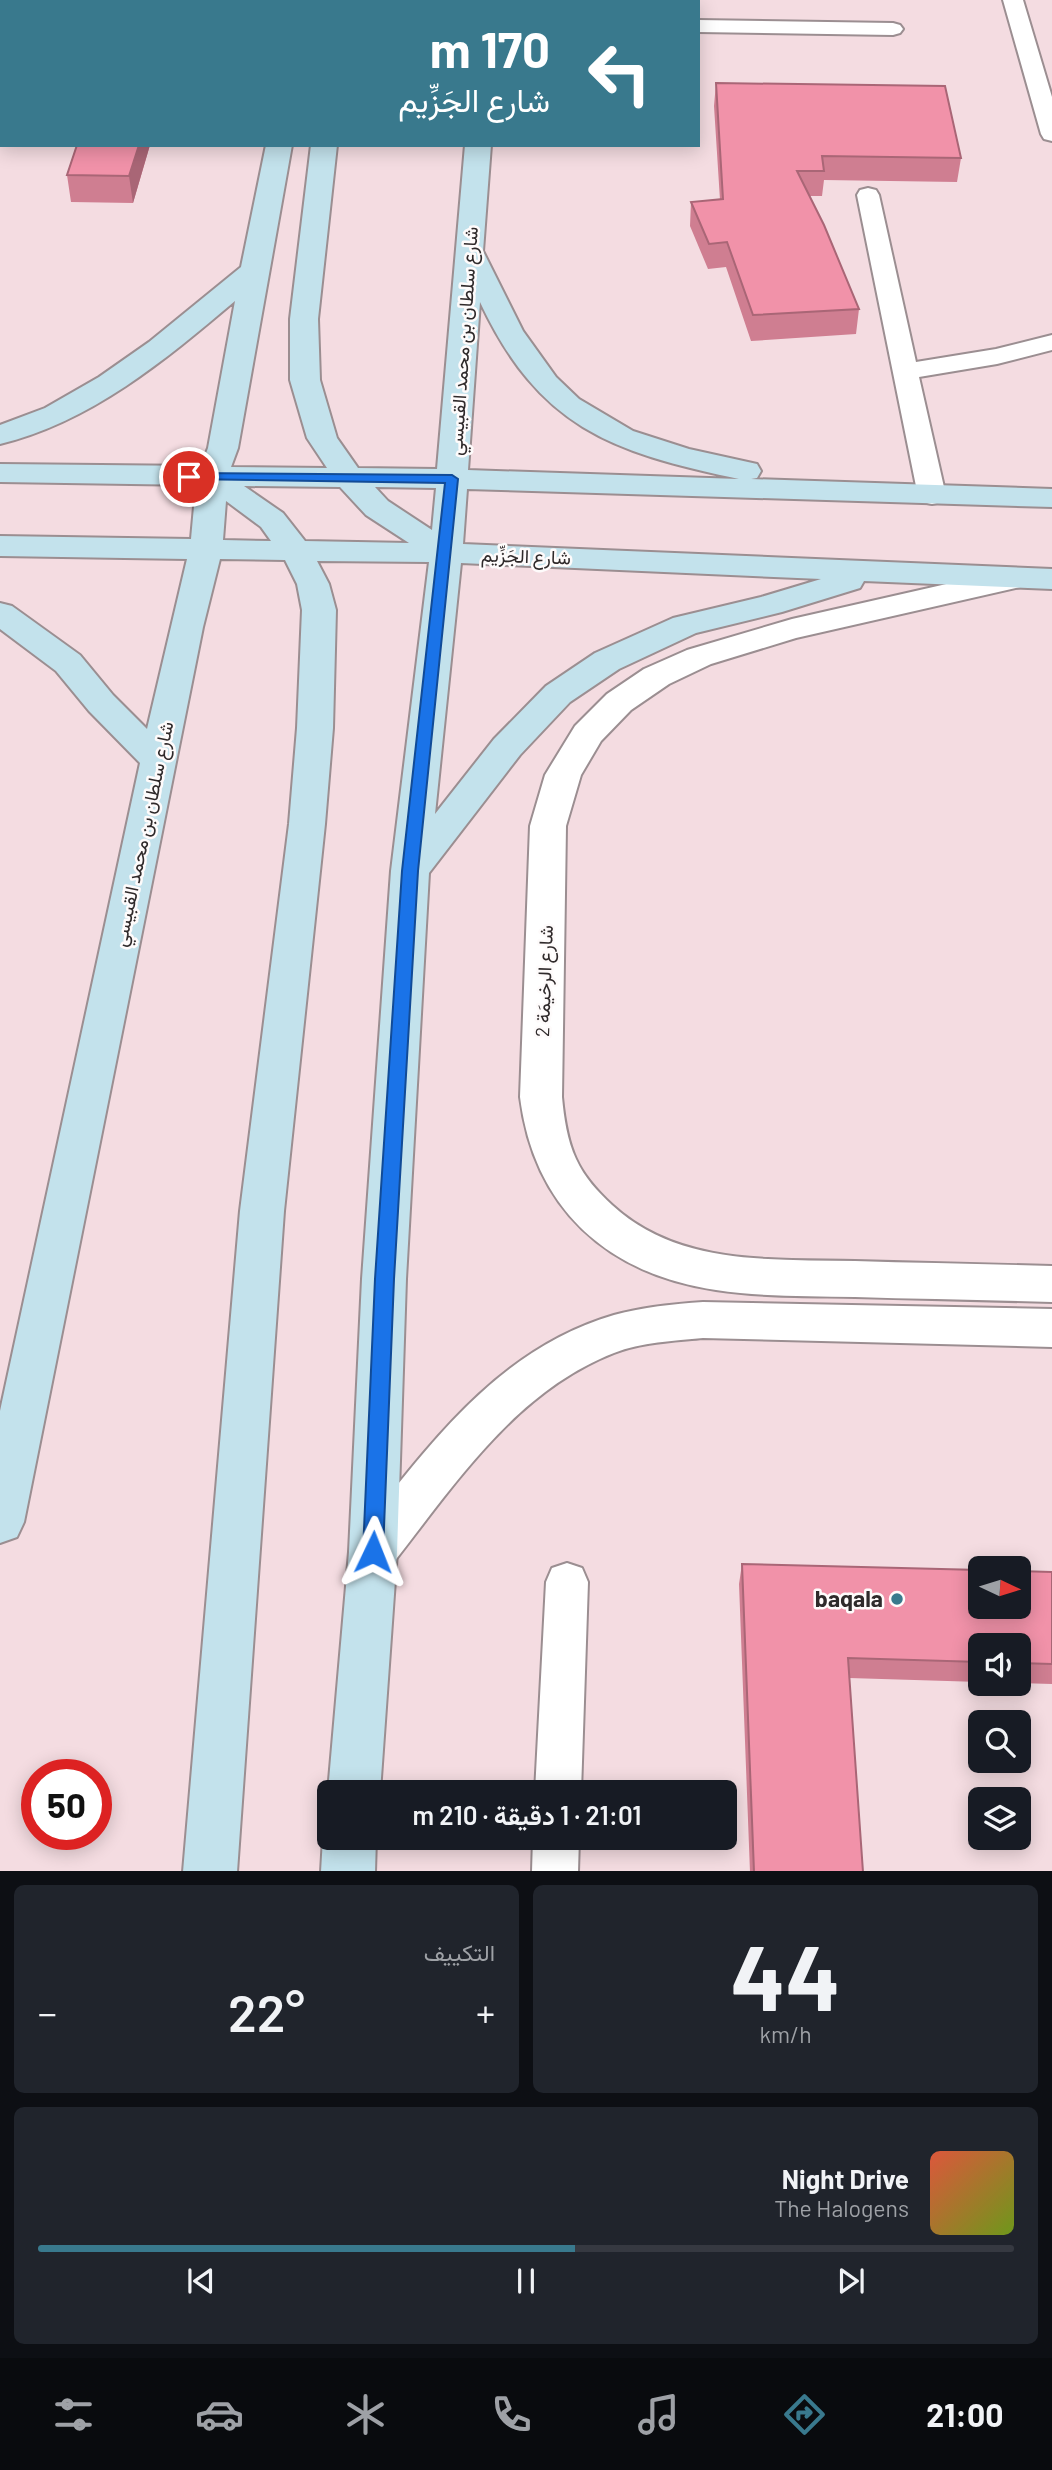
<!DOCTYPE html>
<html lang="ar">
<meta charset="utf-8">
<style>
body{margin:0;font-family:Barlow,Vazirmatn,sans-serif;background:#20242c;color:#f1f3f6;direction:rtl;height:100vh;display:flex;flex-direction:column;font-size:26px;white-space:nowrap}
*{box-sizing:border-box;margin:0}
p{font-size:23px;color:#9ea1a6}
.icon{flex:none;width:38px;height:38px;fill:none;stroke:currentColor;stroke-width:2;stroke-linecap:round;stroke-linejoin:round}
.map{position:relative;height:1871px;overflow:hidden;direction:ltr}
.side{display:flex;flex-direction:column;gap:14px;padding:14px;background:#0d0f14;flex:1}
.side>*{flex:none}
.banner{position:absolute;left:0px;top:0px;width:700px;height:147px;box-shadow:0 4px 18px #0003;direction:rtl;background:#39798d;color:#fff;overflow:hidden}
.needle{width:46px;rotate:94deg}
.fabs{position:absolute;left:968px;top:1556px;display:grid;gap:14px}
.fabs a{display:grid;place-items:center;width:63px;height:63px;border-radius:10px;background:#171b24;box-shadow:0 4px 18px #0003;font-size:35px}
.speed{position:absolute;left:21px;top:1759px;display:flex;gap:14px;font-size:35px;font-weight:700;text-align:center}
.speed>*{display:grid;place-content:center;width:91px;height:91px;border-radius:50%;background:#171b24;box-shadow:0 4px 18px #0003;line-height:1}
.speed .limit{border:10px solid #d22;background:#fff;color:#111}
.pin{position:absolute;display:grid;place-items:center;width:60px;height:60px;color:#fff;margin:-30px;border:4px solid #fff;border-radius:50%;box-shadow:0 2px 7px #0007}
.me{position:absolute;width:77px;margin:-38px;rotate:2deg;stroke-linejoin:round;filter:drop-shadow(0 0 5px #0008)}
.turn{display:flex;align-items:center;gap:24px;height:147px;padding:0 35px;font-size:32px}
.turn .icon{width:91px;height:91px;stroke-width:2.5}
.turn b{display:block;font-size:49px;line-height:60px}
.big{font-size:52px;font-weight:600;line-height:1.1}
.side .card{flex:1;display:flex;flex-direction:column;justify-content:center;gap:10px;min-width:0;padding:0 24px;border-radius:10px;background:#20242c}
.side .dial{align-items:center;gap:0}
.dial b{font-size:91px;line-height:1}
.song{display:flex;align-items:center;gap:21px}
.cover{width:84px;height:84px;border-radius:10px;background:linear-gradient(135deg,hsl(10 70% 55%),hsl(80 70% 35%))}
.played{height:7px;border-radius:4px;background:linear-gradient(90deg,#39798d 55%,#363941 55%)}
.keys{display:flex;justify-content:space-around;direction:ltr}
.heat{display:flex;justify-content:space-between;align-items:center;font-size:38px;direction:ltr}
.side .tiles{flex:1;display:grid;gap:14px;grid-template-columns:1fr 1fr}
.card:last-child{grid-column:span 2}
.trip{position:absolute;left:317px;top:1780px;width:420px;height:70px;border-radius:10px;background:#171b24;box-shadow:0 4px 18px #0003;font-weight:600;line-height:70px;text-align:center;direction:rtl}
.menu{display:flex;height:112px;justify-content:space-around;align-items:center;background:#090b0e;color:#9ea1a6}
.menu .icon{width:49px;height:49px}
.menu .selected{color:#39798d}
.menu b{font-size:32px;color:#f1f3f6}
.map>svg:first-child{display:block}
.built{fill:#f4dce1;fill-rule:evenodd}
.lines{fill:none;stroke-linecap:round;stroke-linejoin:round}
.lane-casing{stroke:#9b8e91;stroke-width:4}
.street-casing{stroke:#9b8e91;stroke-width:4}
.secondary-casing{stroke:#9b8e91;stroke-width:4}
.lane{fill:#fff;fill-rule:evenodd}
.street{fill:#fff;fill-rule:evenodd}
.secondary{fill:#c3e2ec;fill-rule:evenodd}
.wall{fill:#cf7e91}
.shaded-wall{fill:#a96676}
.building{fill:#f192a9;stroke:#a96676;stroke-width:2}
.route{fill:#1a73e8;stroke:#114b97;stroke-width:2}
.poi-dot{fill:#39798d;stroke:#fefbfb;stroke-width:2.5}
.labels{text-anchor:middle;stroke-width:5;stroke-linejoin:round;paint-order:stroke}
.street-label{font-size:19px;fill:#2f2a2b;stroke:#fefbfb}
.near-poi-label{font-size:23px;font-weight:bold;fill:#2f2a2b;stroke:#fefbfb;text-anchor:end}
</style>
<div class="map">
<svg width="1052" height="1872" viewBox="0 0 1052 1872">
<rect width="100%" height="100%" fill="#f9eaed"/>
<path class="built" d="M0,0h1052v1871l-1052,1zM2,2h696v143h-696zM980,1568h38v38h-38zM980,1645h38v39h-38zM980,1722h38v38h-38zM37,1774h59v60h-59zM329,1792h395v46h-395zM980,1799h38v39h-38z"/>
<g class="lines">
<g class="lane-casing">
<path id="lane" d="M1003,0h20l29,97v44l-8,-2 -3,-5z
M698,20l195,3 7,2 3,4 -3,4 -7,2 -195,-3z
M868,188l8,2 3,5 37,167 80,-13 56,-14v15l-55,14 -78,13 27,119 -4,6 -10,2 -10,-2 -4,-6 -61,-301 3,-5z
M567,1563l15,5 6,14 -7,210h-46l11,-210 6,-14z
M533,1838h46l-1,34h-46z"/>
</g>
<g class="street-casing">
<path id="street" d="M574,0h26l-27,2z
M1017,568l12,3 4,7 -4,7 -233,53 -85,26 -42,20 -38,26 -30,31 -20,34 -15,51 -4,271c2,21 5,43 14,62 8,18 22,33 36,46 66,61 159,54 243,56 65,2 131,3 197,5v36c-66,-2 -132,-3 -197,-5 -46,-1 -93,0 -139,-7 -109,-16 -182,-82 -196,-193l10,-271 15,-51 30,-49 32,-32 37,-25 43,-19 105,-31z
M703,1302l349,7v38l-349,-9c-29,3 -62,4 -89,15 -100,39 -161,134 -224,214l-17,7 -17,-7 -7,-15 7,-15c72,-90 141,-188 258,-222 29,-8 59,-11 89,-13z"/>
</g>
<g class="secondary-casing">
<path id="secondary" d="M296,0h24v2h-24z
M477,0h24v2h-24z
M266,145h26l-54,303 -7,19 96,1 -20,-30 -17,-58v-61l21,-174h26l-19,174 2,61 17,58 21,30 79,1 28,-324h26l-8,106 40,80 33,46 23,22 54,32 56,18 68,15 4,7 -4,7 -6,1 301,10v18l-585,-18 -4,55 589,25v20l-188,-8 -4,7 -78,24 -86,21 -77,36 -49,33 -50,53 -91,118 -23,406 -9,273 -17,240h-51v3l-1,-3 21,-240 13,-273 29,-408 38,-309 -112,-1 12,23 7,26 -3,118 -8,96 -41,387 -47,661h-54l57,-661 49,-387 8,-96 5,-118 -5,-26 -12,-24 -65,-1 -17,68 -179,895 -7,15 -17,6v-132l140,-648 -51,-52 -33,-40 -56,-42v-26l12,3 68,49 33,40 34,34 40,-170 -187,-3v-20l191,3 5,-54 -196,-3v-18l201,2 7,-18 27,-147c-70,59 -144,121 -235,143v-19l45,-17 54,-31 50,-35 92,-75zM480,302c59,125 130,150 259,177l-271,-9zM244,486l96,1 26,28 43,28 -104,-2 -22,-28zM375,487l61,1 -4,42 -44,-29zM226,501l35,26 10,14 -48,-1zM461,563l360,16 -60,18 -88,21 -78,35 -49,33 -52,53 -59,75z
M329,1825v13h47l-1,34h-54l2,-34z"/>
</g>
<use href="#lane" class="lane"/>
<use href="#street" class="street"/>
<use href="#secondary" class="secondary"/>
</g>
<path class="wall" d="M0,0l2,2v70h-2z
M716,83l245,75 -4,24 -133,-2 -2,16h-13l50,113 -3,25 -105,7 -25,-74 -18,2 -18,-43 1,-24 29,-2 -6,-94z
M77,145h73l-17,58 -62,-1 -4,-27z
M742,1564l310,8v112l-34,-1v-38h-38v37l-131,-4 14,194h-113l-11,-288z"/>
<path class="shaded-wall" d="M184,0h10l-1,2h-10z
M139,145h11l-17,58 -4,-27z"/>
<path class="building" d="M0,0h184l-1,2h-181v44h-2z
M716,83l229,3 16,72 -139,-2 2,15h-27l27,54 35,84 -106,6 -26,-73 -18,2 -18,-42 32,-3z
M77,145h62l-10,31 -62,-1z
M742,1564l238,6v36h38v-35l34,1v92l-34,-1v-18h-38v17l-132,-4 15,214h-109z"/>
<path class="route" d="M189,473l263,2 6,4 -40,392 -24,408 -11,273 -3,6 -7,3 -7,-3 -3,-6 12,-273 27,-408 43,-388 -260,-4v-5z"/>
<circle class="poi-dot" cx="897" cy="1599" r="7"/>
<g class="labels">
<g class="street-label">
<text transform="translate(463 341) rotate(-86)" y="7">شارع سلطان بن محمد القبيسي</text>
<text transform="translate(526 556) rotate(2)" y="7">شارع الجَزِّيم</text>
<text transform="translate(143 834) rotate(-78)" y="7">شارع سلطان بن محمد القبيسي</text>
<text transform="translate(544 981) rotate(-88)" y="7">شارع الرخيمَة 2</text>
</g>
<g class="near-poi-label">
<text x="883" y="1607">baqala</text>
</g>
</g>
</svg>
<div class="fabs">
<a><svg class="needle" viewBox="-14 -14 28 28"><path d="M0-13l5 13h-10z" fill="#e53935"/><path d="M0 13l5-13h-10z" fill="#9ea1a6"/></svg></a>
<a><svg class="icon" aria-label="sound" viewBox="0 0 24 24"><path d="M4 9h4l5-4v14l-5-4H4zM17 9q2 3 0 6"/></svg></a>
<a><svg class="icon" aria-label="search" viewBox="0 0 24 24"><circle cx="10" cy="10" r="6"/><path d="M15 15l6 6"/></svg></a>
<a><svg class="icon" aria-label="layers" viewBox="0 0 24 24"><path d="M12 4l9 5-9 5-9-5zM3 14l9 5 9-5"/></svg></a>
</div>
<div class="speed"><div class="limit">50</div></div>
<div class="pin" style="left:189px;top:477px;background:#d93025"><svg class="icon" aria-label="arrive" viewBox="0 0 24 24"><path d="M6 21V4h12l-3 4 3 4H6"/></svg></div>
<svg class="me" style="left:373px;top:1552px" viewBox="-20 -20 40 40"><path d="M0-17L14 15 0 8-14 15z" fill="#1a73e8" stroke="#fff" stroke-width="4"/></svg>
<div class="trip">21:01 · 1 دقيقة · 210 m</div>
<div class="banner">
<div class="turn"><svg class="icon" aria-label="left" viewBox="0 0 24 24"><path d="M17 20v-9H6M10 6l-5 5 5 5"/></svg><div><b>170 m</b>شارع الجَزِّيم</div></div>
</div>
</div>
<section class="side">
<div class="tiles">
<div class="card dial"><b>44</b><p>km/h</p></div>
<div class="card"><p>التكييف</p>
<div class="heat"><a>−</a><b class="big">22°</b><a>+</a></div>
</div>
<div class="card">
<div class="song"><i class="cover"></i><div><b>Night Drive</b><p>The Halogens</p></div></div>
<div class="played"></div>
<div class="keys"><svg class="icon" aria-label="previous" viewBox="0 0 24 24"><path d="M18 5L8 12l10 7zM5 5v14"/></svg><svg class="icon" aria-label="pause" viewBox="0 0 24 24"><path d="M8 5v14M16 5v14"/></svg><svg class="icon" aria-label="next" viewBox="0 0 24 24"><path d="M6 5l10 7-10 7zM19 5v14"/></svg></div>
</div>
</div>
</section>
<nav class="menu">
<b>21:00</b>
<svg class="icon selected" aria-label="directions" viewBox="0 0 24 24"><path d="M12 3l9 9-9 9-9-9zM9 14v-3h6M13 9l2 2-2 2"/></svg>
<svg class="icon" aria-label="music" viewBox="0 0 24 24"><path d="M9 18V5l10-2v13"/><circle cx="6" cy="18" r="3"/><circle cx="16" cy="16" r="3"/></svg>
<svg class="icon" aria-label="phone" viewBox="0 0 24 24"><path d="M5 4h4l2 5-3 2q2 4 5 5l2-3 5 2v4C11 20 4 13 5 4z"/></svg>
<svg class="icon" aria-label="climate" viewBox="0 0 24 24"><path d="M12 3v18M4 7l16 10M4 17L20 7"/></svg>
<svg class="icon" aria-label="car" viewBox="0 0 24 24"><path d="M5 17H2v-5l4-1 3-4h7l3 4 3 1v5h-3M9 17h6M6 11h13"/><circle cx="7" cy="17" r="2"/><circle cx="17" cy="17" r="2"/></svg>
<svg class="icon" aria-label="filters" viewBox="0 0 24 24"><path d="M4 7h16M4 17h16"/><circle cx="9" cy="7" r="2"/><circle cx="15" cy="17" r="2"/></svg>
</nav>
